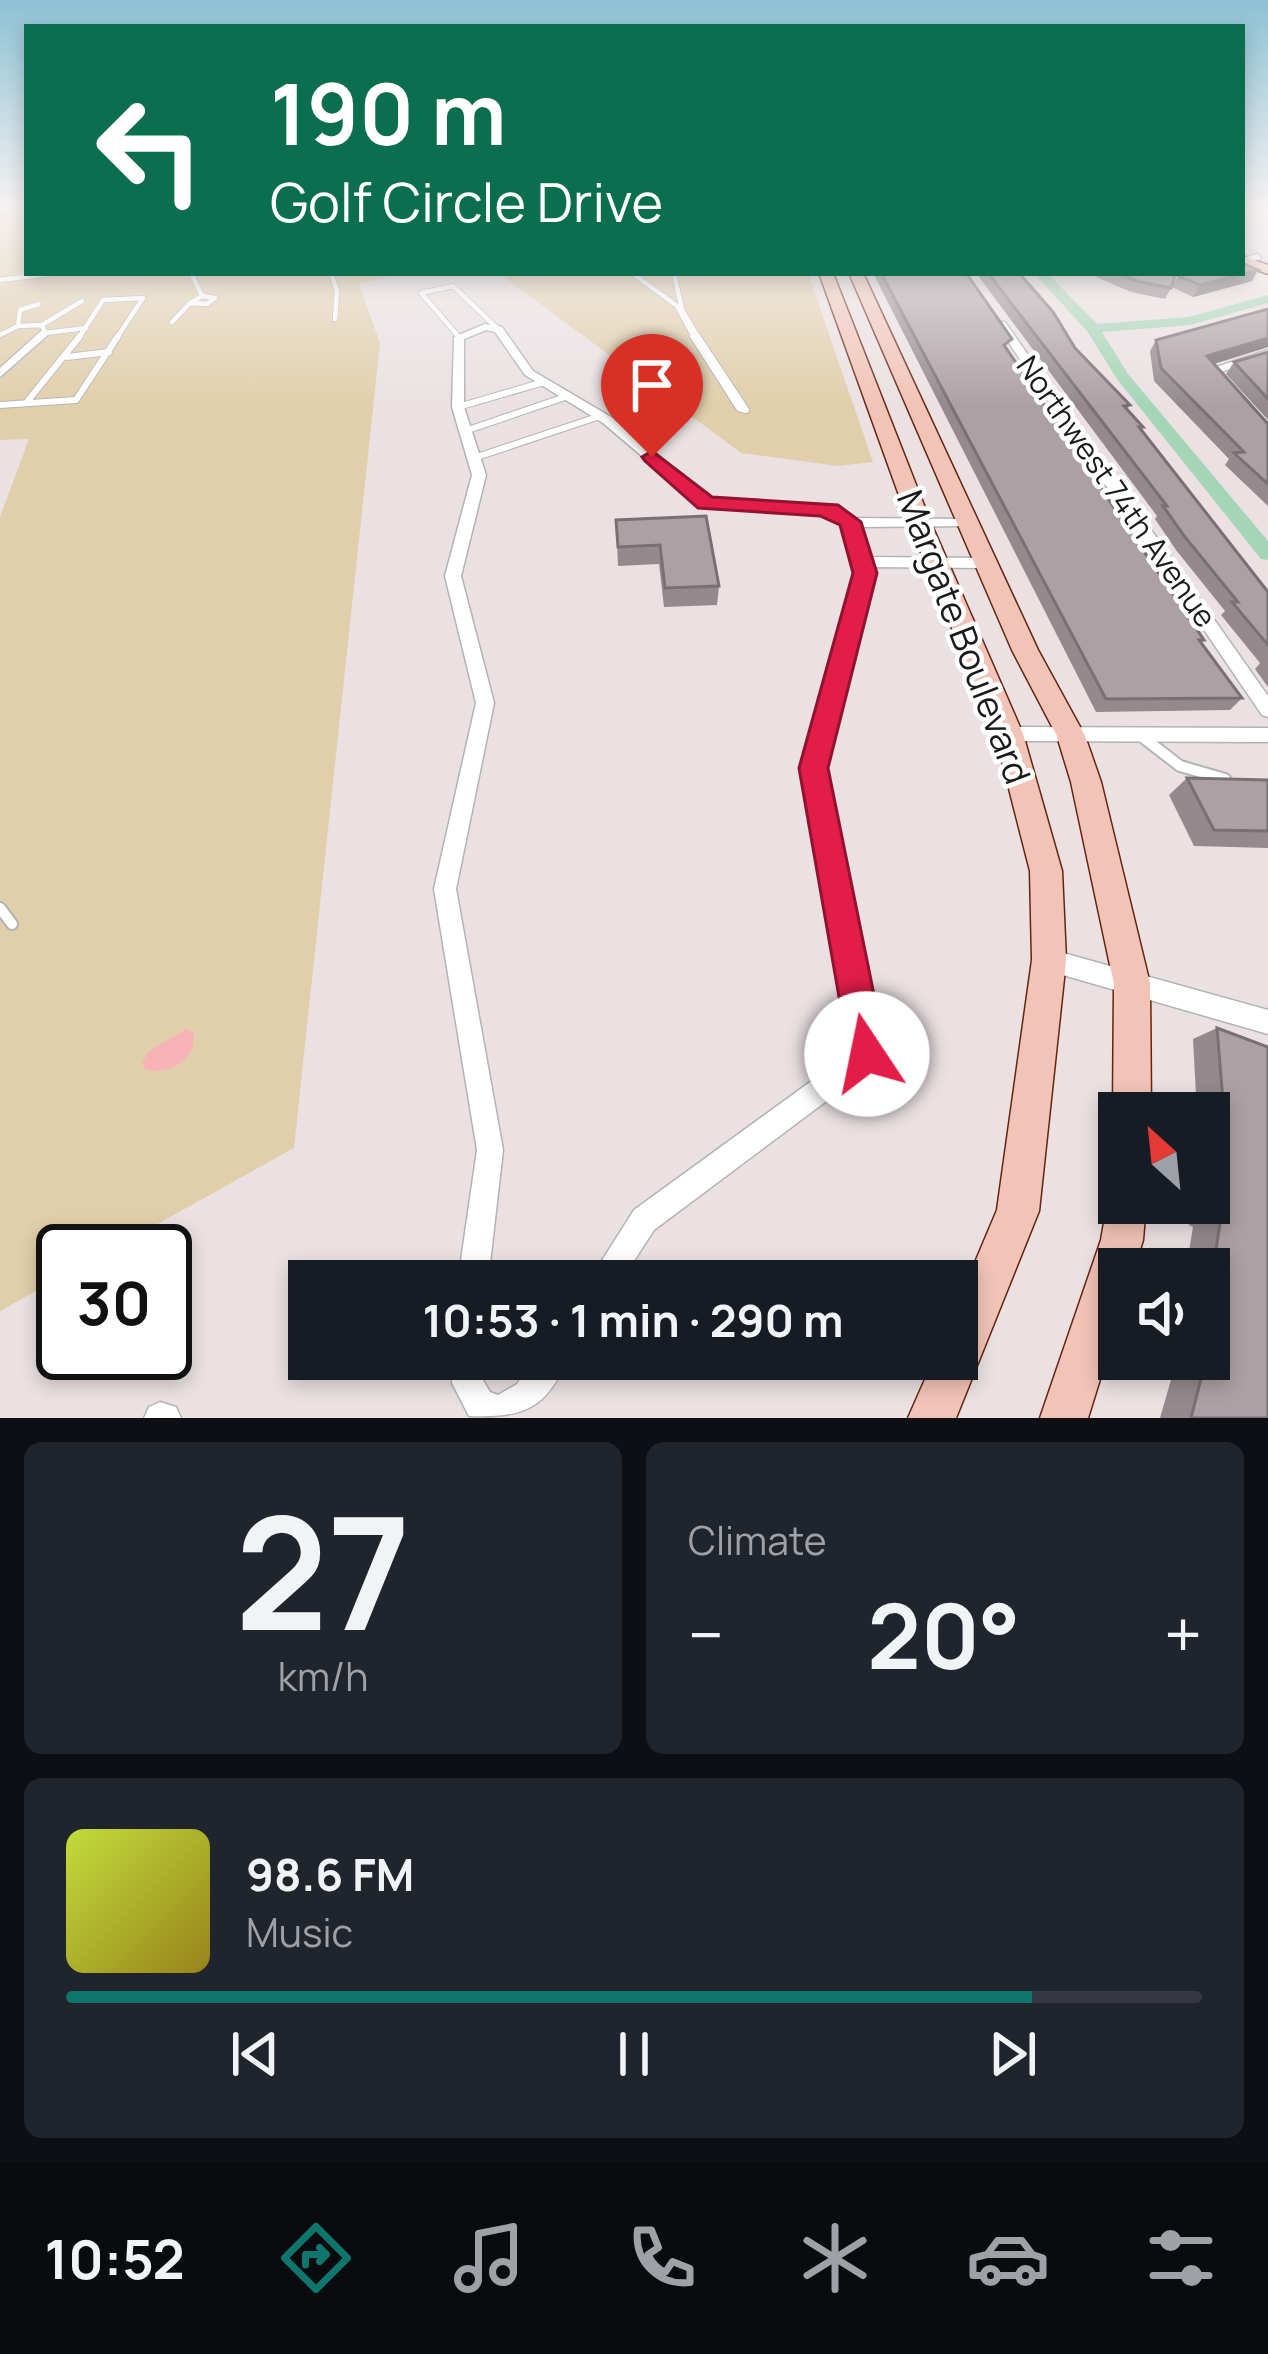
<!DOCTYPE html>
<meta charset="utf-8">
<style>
body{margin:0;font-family:Manrope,sans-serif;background:#20242c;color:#f1f3f6;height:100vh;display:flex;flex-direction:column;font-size:45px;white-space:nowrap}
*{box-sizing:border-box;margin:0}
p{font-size:39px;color:#9ea1a6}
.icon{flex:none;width:66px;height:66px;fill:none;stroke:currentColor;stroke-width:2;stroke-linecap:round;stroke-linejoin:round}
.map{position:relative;height:1418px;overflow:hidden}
.details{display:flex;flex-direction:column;gap:24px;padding:24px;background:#0d0f14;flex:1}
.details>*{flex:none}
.banner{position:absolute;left:24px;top:24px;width:1221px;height:252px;border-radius:0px;box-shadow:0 6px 18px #0003;background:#0b6e4f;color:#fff;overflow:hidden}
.needle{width:78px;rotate:333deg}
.buttons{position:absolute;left:1098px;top:1092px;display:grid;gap:24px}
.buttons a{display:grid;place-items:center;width:132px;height:132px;border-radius:0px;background:#171b24;box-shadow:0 6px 18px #0003;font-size:60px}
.speed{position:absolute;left:36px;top:1224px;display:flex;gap:24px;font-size:60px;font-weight:700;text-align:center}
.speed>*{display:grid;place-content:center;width:156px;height:156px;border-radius:50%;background:#171b24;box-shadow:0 6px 18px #0003;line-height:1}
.speed .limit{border:6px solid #111;border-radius:18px;background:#fff;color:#111}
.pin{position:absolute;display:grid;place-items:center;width:102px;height:102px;color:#fff;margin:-123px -51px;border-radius:50% 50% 50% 0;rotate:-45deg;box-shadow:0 0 12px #0007}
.pin .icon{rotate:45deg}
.me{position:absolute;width:132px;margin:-66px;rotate:349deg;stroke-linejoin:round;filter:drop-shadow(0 0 9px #0008)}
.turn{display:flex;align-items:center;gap:42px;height:252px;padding:0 48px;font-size:54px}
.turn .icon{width:156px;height:156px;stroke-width:2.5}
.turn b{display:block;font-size:84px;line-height:102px}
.big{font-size:90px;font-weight:700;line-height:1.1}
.details .tile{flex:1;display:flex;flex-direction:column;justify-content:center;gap:18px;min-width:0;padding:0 42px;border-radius:18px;background:#20242c}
.details .dial{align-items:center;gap:0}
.dial b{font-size:156px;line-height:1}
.song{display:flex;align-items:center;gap:36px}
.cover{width:144px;height:144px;border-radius:18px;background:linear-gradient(135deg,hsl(70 70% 55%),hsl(50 70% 35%))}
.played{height:12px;border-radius:6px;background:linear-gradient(90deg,#0f766e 85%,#363941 85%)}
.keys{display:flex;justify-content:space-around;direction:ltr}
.heat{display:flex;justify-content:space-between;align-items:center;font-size:66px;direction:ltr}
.details .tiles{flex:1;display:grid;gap:24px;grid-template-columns:1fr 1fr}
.tile:last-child{grid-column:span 2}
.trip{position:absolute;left:288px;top:1260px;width:690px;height:120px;border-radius:0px;background:#171b24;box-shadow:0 6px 18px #0003;font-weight:700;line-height:120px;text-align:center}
.tabs{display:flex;height:192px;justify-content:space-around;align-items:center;background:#090b0e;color:#9ea1a6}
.tabs .icon{width:84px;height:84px}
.tabs .on{color:#0f766e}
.tabs b{font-size:54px;color:#f1f3f6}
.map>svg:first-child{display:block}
.grass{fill:#e1cfab}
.sand{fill:#f7b3b6}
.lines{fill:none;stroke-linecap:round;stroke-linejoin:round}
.canal{fill:#a5d5b7;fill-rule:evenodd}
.lane-far2-casing{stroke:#b3b3b3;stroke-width:6}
.lane-far1-casing{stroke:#b3b3b3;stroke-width:8}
.lane-casing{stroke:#b3b3b3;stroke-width:14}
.street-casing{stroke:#b3b3b3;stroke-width:3}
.secondary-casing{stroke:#64250f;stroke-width:3}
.lane-far2{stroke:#fff;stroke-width:4.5}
.lane-far1{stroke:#fff;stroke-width:6}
.lane{stroke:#fff;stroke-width:10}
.street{fill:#fff;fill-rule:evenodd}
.secondary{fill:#f2c4b8;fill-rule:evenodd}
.wall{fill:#948a8e}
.shaded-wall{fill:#787074}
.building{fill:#aca0a5;stroke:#787074;stroke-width:3}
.route{fill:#e11d48;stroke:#92132f;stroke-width:3}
.labels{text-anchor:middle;stroke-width:9;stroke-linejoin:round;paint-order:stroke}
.far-street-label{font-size:30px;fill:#1a1a1a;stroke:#fff}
.street-label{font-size:36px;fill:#1a1a1a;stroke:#fff}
</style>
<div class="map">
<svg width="1268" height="1418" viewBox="0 0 1268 1418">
<rect width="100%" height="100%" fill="#ebe1e3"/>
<path class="grass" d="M0,207h27v66h378l-46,11 21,59 -86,805 -185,103h-46v25l-63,35v-794l29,-78 -29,1z
M499,273h309l65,189 -35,4 -97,-13z"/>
<path class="sand" d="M186,1029l8,4c2,27 -24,41 -48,37l-4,-6 6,-12z"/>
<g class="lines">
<path class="canal" d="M1034,273h13l50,51 92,-7 79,-22v8l-78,22 -88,7 26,42 140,167v19l-7,-1 -144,-180 -30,-48z"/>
<g class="lane-far2-casing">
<path id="lane-far2" d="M0,210l19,-3
M191,273l11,23
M331,273l6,18 -2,28
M339,273h33
M632,273l45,33 18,33
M674,273l8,37 17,29
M0,280l56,-7
M202,296l13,2 -8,6 -17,-1z
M172,322l18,-19
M42,325l40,-24
M18,326l2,-16 19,-6
M0,335l18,-9 24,-1 3,8 41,-5
M459,337l-38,-44 32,-7 45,43
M78,339l25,-39 40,-2 -27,41"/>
</g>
<g class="lane-far1-casing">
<path id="lane-far1" d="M693,336l46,72 7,2 -49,-74
M67,357l42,-5
M26,403l54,-67
M0,405l76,-5 42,-64
M458,407l86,-25
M465,431l103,-35
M474,458l126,-42"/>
</g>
<g class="lane-casing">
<path id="lane" d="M1141,736l39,30 45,13
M0,908l12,16"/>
</g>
<g class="street-casing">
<path id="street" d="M1258,254l3,5 -19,5v-6z
M1135,273l37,4 30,-4 -30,10z
M997,322h8l263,374v21l-6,-2 -266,-391z
M485,324l17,3 31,44 78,46 99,82 128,9 16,10 113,1 5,1v6l-113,1 9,30 117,1 8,5 -8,5 -114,-1 2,6 -49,195 55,287 -3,9 -222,166 -33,51h-32l45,-71 220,-160 -50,-282 53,-195 -14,-49 -9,-8 -133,-10 -98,-83 -78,-48 -30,-43 -9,-2 -22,9v68l22,68 -25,101 33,127 -38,186 47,261 -15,131h-30l19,-131 -43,-261 42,-186 -31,-127 27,-101 -20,-68 2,-70z
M41,331l9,2 -50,44v-9z
M1268,350v7l-51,16 8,11 -2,2h-8l-11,-15z
M1009,727l259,1v14l-259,-1 -7,-2 -2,-5 2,-5z
M1049,949l219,61v24l-219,-63 -8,-3 -3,-8 3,-8z
M451,1359h30l2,21 7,12 8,3 19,-11 17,-25h33c-20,50 -44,59 -98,57l-17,-33z
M160,1402l16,5 5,11h-37l5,-11z"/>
</g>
<g class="secondary-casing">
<path id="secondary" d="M1242,256l26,9v9l-26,-9z
M819,273h14l98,250 92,211 39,137 4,89 -27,251 -83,207h-48l26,-59h23v-54l40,-95 35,-250 -2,-89 -35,-137 -86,-211z
M849,273h14l175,377 47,86 16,46 49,202 1,129h-32v14l-6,-14 1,-129 -43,-202 -14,-46 -45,-86z
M1119,1185v18h27l-3,37 -9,29h-15v49l-31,100h-48l61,-178 9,-52z"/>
</g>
<use href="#lane-far2" class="lane-far2"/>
<use href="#lane-far1" class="lane-far1"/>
<use href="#lane" class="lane"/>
<use href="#street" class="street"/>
<use href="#secondary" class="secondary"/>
</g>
<path class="wall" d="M873,273h93l42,78 196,289 -3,4 41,54 -12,12 -134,2z
M976,273h43l56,75 55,57 -3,4 16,18 -1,3 126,162v95l-13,-18 5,-6 -39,-48 4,-4 -49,-61 -21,-31 2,-3z
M1087,273h79l5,15 -6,11 -34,-7z
M1178,276l74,5 -59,16 -21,-10z
M1268,309v38l-54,17 54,60v82l-43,-41 4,-6 -75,-78 -4,-30 6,-11z
M1268,352v68l-42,-46 8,-12z
M706,516l13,70 -2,19 -53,2 -5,-43 -41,2 -2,-46z
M1187,778l81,2v68l-74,-2 -25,-51z
M1217,1028l51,390h-108l17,-59h32v-90h-23l7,-42 -4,-2 2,-22h18v-90h-12l-4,-74z"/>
<path class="shaded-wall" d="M1258,270l-6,11 -59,16 7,-12z
M1268,338v9l-68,21 7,-12z"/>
<path class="building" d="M1242,263l16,7 -58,15 -22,-9 9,-3h55z
M881,273h85l46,66 -8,6 200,295h-5l43,58 -136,1z
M988,273h31l34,39 22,36 55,57 -6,1 19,21h-4l129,165v53l-36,-43h6l-53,-65 -22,-31h4z
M1118,273h48l9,3 -4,12 -34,-7z
M1268,309v29l-61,18 61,68v60l-34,-31 10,-1 -83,-84 -5,-28z
M1268,352v47l-34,-37z
M706,516l13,70 -54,2 -5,-43 -42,2 -2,-27z
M1187,778l81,2v51l-54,-1z
M1217,1028l51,19v371h-77l15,-59h3l3,-23 -3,-2v-38l11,-73 -4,-2 7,-120z"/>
<linearGradient id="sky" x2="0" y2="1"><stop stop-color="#8dc1d4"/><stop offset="0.51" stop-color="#f6f2f2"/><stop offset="1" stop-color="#f6f2f2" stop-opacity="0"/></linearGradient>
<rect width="1268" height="406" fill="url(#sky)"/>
<path class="route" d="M652,451l60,46 126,8 23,17 16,51 -49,195 58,286 -5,14 -14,5 -13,-5 -5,-14 -50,-286 54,-195 -13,-48 -20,-9 -122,-8 -53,-47 -3,-4z"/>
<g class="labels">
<g class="far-street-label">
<text transform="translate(1116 492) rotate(55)" y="10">Northwest 74th Avenue</text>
</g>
<g class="street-label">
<text transform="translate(964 637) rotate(69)" y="13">Margate Boulevard</text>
</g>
</g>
</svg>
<div class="buttons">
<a><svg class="needle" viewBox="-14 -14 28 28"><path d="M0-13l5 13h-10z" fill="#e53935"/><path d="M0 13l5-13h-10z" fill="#9ea1a6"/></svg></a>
<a><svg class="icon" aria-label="sound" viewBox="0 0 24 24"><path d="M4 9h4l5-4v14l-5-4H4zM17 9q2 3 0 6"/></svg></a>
</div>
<div class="speed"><div class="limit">30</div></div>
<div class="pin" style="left:652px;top:457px;background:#d93025"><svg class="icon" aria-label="arrive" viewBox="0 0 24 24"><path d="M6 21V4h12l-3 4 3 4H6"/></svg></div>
<svg class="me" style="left:867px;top:1054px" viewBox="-20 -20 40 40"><circle r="19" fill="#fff"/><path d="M0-13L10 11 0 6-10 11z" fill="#e11d48"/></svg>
<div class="trip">10:53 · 1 min · 290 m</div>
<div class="banner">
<div class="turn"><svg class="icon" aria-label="left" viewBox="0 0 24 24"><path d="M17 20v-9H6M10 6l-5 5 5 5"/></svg><div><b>190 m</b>Golf Circle Drive</div></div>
</div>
</div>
<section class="details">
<div class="tiles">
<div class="tile dial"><b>27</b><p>km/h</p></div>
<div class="tile"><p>Climate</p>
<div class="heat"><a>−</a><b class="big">20°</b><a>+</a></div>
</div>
<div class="tile">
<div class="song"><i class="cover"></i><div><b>98.6 FM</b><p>Music</p></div></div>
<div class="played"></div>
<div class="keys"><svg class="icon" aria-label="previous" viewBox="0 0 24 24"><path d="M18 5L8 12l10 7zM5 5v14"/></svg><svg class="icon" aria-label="pause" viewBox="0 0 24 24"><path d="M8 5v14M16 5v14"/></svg><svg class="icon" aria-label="next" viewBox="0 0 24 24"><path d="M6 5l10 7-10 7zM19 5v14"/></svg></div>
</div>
</div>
</section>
<nav class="tabs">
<b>10:52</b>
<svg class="icon on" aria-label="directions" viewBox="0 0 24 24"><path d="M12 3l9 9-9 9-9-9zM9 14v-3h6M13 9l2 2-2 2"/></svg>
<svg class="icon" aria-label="music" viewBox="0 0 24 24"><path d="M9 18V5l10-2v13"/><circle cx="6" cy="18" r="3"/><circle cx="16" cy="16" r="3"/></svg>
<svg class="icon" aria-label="phone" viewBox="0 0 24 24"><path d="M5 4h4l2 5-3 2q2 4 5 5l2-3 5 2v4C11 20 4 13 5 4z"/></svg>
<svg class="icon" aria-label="climate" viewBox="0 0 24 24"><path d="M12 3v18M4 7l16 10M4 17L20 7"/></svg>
<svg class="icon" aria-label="car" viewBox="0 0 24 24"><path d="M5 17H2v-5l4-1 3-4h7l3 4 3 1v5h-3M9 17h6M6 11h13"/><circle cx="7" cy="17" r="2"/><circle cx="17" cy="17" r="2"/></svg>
<svg class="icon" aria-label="filters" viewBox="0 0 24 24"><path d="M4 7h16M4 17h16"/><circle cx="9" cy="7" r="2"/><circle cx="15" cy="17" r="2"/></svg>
</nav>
